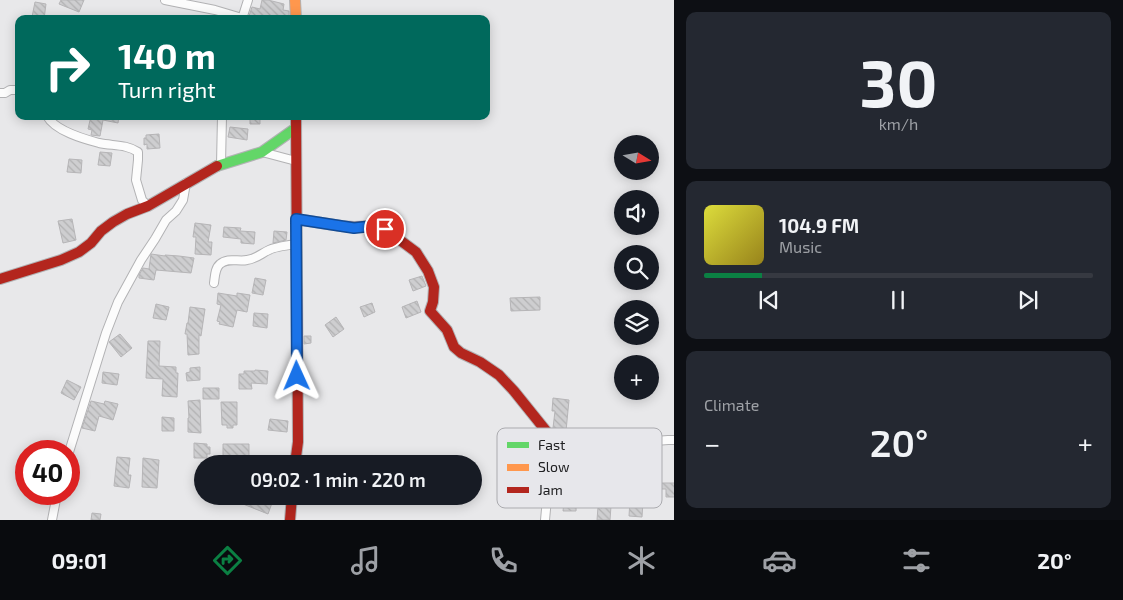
<!DOCTYPE html>
<meta charset="utf-8">
<style>
body{margin:0;font-family:"Exo 2",sans-serif;background:#242831;color:#f1f3f6;height:100vh;display:flex;flex-direction:column;font-size:19px;white-space:nowrap}
*{box-sizing:border-box;margin:0}
p{font-size:16px;color:#9ea1a6}
.icon{flex:none;width:28px;height:28px;fill:none;stroke:currentColor;stroke-width:2;stroke-linecap:round;stroke-linejoin:round}
.map{position:relative;flex:1;overflow:hidden}
.panel{display:flex;flex-direction:column;gap:12px;padding:12px;background:#0d0f14;width:449px}
.panel>*{flex:none}
.banner{position:absolute;left:15px;top:15px;width:475px;height:105px;border-radius:10px;box-shadow:0 2px 12px #0003;background:#00695c;color:#fff;overflow:hidden}
.needle{width:32px;rotate:101deg}
.fabs{position:absolute;left:614px;top:135px;display:grid;gap:10px}
.fabs a{display:grid;place-items:center;width:45px;height:45px;border-radius:50%;background:#171b24;box-shadow:0 2px 12px #0003;font-size:25px}
.speed{position:absolute;left:15px;top:440px;display:flex;gap:10px;font-size:25px;font-weight:700;text-align:center}
.speed>*{display:grid;place-content:center;width:65px;height:65px;border-radius:50%;background:#171b24;box-shadow:0 2px 12px #0003;line-height:1}
.speed .limit{border:8px solid #d22;background:#fff;color:#111}
.pin{position:absolute;display:grid;place-items:center;width:42px;height:42px;color:#fff;margin:-21px;border:2px solid #fff;border-radius:50%;box-shadow:0 1px 5px #0007}
.me{position:absolute;width:55px;margin:-28px;rotate:359deg;stroke-linejoin:round;filter:drop-shadow(0 0 4px #0008)}
.turn{display:flex;align-items:center;gap:18px;height:105px;padding:0 20px;font-size:22px}
.turn .icon{width:65px;height:65px;stroke-width:2.5}
.turn b{display:block;font-size:35px;line-height:42px}
.big{font-size:38px;font-weight:600;line-height:1.1}
.panel .widget{flex:1;display:flex;flex-direction:column;justify-content:center;gap:8px;min-width:0;padding:0 18px;border-radius:10px;background:#242831}
.panel .dial{align-items:center;gap:0}
.dial b{font-size:65px;line-height:1}
.song{display:flex;align-items:center;gap:15px}
.cover{width:60px;height:60px;border-radius:8px;background:linear-gradient(135deg,hsl(60 70% 55%),hsl(50 70% 35%))}
.played{height:5px;border-radius:2px;background:linear-gradient(90deg,#0b8043 15%,#363941 15%)}
.keys{display:flex;justify-content:space-around;direction:ltr}
.heat{display:flex;justify-content:space-between;align-items:center;font-size:28px;direction:ltr}
.trip{position:absolute;left:194px;top:455px;width:288px;height:50px;border-radius:25px;background:#171b24;box-shadow:0 2px 12px #0003;font-weight:600;line-height:50px;text-align:center}
.tabs{display:flex;height:80px;justify-content:space-around;align-items:center;background:#090b0e;color:#9ea1a6}
.tabs .icon{width:35px;height:35px}
.tabs .selected{color:#0b8043}
.tabs b{font-size:22px;color:#f1f3f6}
main{display:flex;flex:1;min-height:0}
.map>svg:first-child{display:block}
.building{fill:url(#building-back-hatch);stroke:#b6b5b7}
.lines{fill:none;stroke-linecap:round;stroke-linejoin:round}
.street-casing{stroke:#b2b2b4;stroke-width:10}
.fast-casing{stroke:#b2b2b4;stroke-width:12}
.slow-casing{stroke:#b2b2b4;stroke-width:12}
.jam-casing{stroke:#b2b2b4;stroke-width:12}
.street{stroke:#fcfcfc;stroke-width:8}
.fast{stroke:#63d668;stroke-width:10}
.slow{stroke:#ff974d;stroke-width:10}
.jam{stroke:#b3261e;stroke-width:10}
.route-casing{stroke:#114b97;stroke-width:12}
.route{stroke:#1a73e8;stroke-width:9}
.key{fill:#e7e7eb;stroke:#ababaf;stroke-width:1}
.key-label{font-size:14px;fill:#202022}
</style>
<main>
<div class="map">
<svg width="675" height="520" viewBox="0 0 675 520">
<defs>
<pattern id="building-back-hatch" width="6" height="6" patternUnits="userSpaceOnUse" patternTransform="scale(1.25)"><rect width="6" height="6" fill="#ceced0"/><path d="M-1 5l2 2M0 0l6 6M5-1l2 2" fill="none" stroke="#b1b1b2"/></pattern>
</defs>
<rect width="100%" height="100%" fill="#e8e8ea"/>
<path class="building" d="M61,0h23l-5,12 -20,-8z
M262,0h6l16,4 -1,6 6,1v6l-7,-1 -1,3h-33l4,-12 8,2z
M35,2l11,2 -2,15 -12,-2z
M91,116h28l-1,7 -15,-3 -3,16 -9,-1 1,-5 -4,-1z
M250,116h10v8h-10z
M230,127l18,2 -1,11 -19,-3z
M159,134l1,14 -13,1v-5l-3,1v-7h2v-3z
M100,152l12,1 -2,13 -12,-1z
M69,159l13,1 -1,13 -14,-1z
M72,219l4,21 -13,3 -5,-22z
M195,223l16,2 -3,17h4l-1,13 -16,-1 1,-17h-3z
M224,227l17,1 -1,3 15,1 -1,12 -13,-1v-4l-18,-2z
M274,231l13,1 -1,8 -13,3z
M151,254l14,2v-1l14,1 15,2 -3,15 -35,-3 -2,10 -15,-2v-3l4,-7 6,1z
M422,276l4,10 -13,5 -4,-11z
M255,278l11,2 -3,15 -11,-2z
M218,293l19,3v-3l13,2 -3,17 -10,-2 -4,17 -14,-3 1,-2 -3,-1 4,-16 -4,-1z
M540,297v13l-29,1 -1,-13z
M417,301l4,11 -15,6 -4,-11z
M372,303l3,9 -11,5 -4,-10z
M156,304l13,3 -3,13 -13,-2z
M190,307l15,2 -4,27 -2,-1v19l-11,1 -1,-21h-2l2,-11h1z
M254,313l14,1 -1,14 -14,-2z
M336,317l8,12 -11,8 -8,-12z
M120,334l12,14 -11,9 -12,-15z
M304,336h7v7l-7,1z
M148,341h12l-1,25 17,1v6h2l-1,24 -15,-1 1,-17 -17,-1z
M200,367v13l-13,1 -1,-8 4,-1v-4z
M255,370l13,1 -1,13 -16,-1 1,6h-13v-15h5v-3h11z
M103,372l16,2 -2,11 -15,-2z
M67,380l14,7 -7,13 -13,-7z
M203,388h16v11h-16z
M553,398l16,2 -3,31 -12,-1 -1,-2 2,-17h-3z
M200,400l1,33 -13,-1v-14h1l-1,-17z
M91,401l13,3 1,-3 13,3 -5,16 -14,-4 -4,15 -13,-3z
M221,402h16v23h-4v3h-6v-3h-5z
M162,417l12,1v13h-12z
M270,419l18,2 -1,11 -19,-2z
M194,443l13,1v3h3v7h-3v4h-13z
M223,444h26v15h-12v-1h-14z
M117,457l13,1 -2,17h3l-2,13 -15,-2z
M143,458l16,2 -2,28 -15,-1z
M648,475h13v8h14v14h-9v-8h-18z
M565,493l12,1 -1,17h-13z
M246,496h7l19,7 -4,11 -25,-10z
M630,500l13,1 -1,16 -13,-1z
M602,505l9,1 -1,14h-13l1,-13 4,1z
M92,513l9,1 -1,6h-9z"/>
<g class="lines">
<g class="street-casing">
<path id="street" d="M165,0l50,10 27,8
M242,19l6,-19
M0,93h5l5,-3h9
M47,116c8,15 37,23 52,27 14,3 27,1 39,9v8l-2,20 6,20 6,6
M262,152l34,9
M221,164l1,-48
M214,283c1,-7 1,-15 6,-19 8,-7 18,-2 27,-4 9,-1 15,-7 22,-10 5,-3 20,-5 27,-6
M69,452l37,-119 12,-31 23,-42 14,-21 11,-19 10,-9 7,-11 3,-17
M52,520l5,-26
M545,520l3,-32 -2,-42 5,-9 19,-1 41,6 19,1 38,-3h7"/>
</g>
<g class="fast-casing">
<path id="fast" d="M217,166l45,-14 34,-24"/>
</g>
<g class="slow-casing">
<path id="slow" d="M295,0l1,19"/>
</g>
<g class="jam-casing">
<path id="jam" d="M296,219l45,7 13,1 18,-1 13,3 31,23 12,19 6,16 -1,15 -3,9 17,19 7,17 7,6 19,9 19,13 15,16 37,46
M0,279l61,-19 18,-8 12,-9 10,-12 12,-9 14,-8 21,-8 69,-40
M295,464l3,-22 -2,-326
M290,520l2,-24"/>
</g>
<use href="#street" class="street"/>
<use href="#fast" class="fast"/>
<use href="#slow" class="slow"/>
<use href="#jam" class="jam"/>
</g>
<g class="lines">
<g class="route-casing">
<path id="route" d="M297,376l-1,-157 45,7 13,2 18,-2 13,3"/>
</g>
<use href="#route" class="route"/>
</g>
<rect x="497" y="428" width="165" height="80" rx="8" class="key"/>
<rect x="507" y="442" width="22" height="6" fill="#63d668"/>
<rect x="507" y="464" width="22" height="7" fill="#ff974d"/>
<rect x="507" y="487" width="22" height="6" fill="#b3261e"/>
<g class="key-label">
<text x="538" y="450">Fast</text>
<text x="538" y="472">Slow</text>
<text x="538" y="495">Jam</text>
</g>
</svg>
<div class="fabs">
<a><svg class="needle" viewBox="-14 -14 28 28"><path d="M0-13l5 13h-10z" fill="#e53935"/><path d="M0 13l5-13h-10z" fill="#9ea1a6"/></svg></a>
<a><svg class="icon" aria-label="sound" viewBox="0 0 24 24"><path d="M4 9h4l5-4v14l-5-4H4zM17 9q2 3 0 6"/></svg></a>
<a><svg class="icon" aria-label="search" viewBox="0 0 24 24"><circle cx="10" cy="10" r="6"/><path d="M15 15l6 6"/></svg></a>
<a><svg class="icon" aria-label="layers" viewBox="0 0 24 24"><path d="M12 4l9 5-9 5-9-5zM3 14l9 5 9-5"/></svg></a>
<a>+</a>
</div>
<div class="speed"><div class="limit">40</div></div>
<div class="pin" style="left:385px;top:229px;background:#d93025"><svg class="icon" aria-label="arrive" viewBox="0 0 24 24"><path d="M6 21V4h12l-3 4 3 4H6"/></svg></div>
<svg class="me" style="left:297px;top:376px" viewBox="-20 -20 40 40"><path d="M0-17L14 15 0 8-14 15z" fill="#1a73e8" stroke="#fff" stroke-width="4"/></svg>
<div class="trip">09:02 · 1 min · 220 m</div>
<div class="banner">
<div class="turn"><svg class="icon" aria-label="right" viewBox="0 0 24 24"><path d="M7 20v-9h11M14 6l5 5-5 5"/></svg><div><b>140 m</b>Turn right</div></div>
</div>
</div>
<section class="panel">
<div class="widget dial"><b>30</b><p>km/h</p></div>
<div class="widget">
<div class="song"><i class="cover"></i><div><b>104.9 FM</b><p>Music</p></div></div>
<div class="played"></div>
<div class="keys"><svg class="icon" aria-label="previous" viewBox="0 0 24 24"><path d="M18 5L8 12l10 7zM5 5v14"/></svg><svg class="icon" aria-label="pause" viewBox="0 0 24 24"><path d="M8 5v14M16 5v14"/></svg><svg class="icon" aria-label="next" viewBox="0 0 24 24"><path d="M6 5l10 7-10 7zM19 5v14"/></svg></div>
</div>
<div class="widget"><p>Climate</p>
<div class="heat"><a>−</a><b class="big">20°</b><a>+</a></div>
</div>
</section>
</main>
<nav class="tabs">
<b>09:01</b>
<svg class="icon selected" aria-label="directions" viewBox="0 0 24 24"><path d="M12 3l9 9-9 9-9-9zM9 14v-3h6M13 9l2 2-2 2"/></svg>
<svg class="icon" aria-label="music" viewBox="0 0 24 24"><path d="M9 18V5l10-2v13"/><circle cx="6" cy="18" r="3"/><circle cx="16" cy="16" r="3"/></svg>
<svg class="icon" aria-label="phone" viewBox="0 0 24 24"><path d="M5 4h4l2 5-3 2q2 4 5 5l2-3 5 2v4C11 20 4 13 5 4z"/></svg>
<svg class="icon" aria-label="climate" viewBox="0 0 24 24"><path d="M12 3v18M4 7l16 10M4 17L20 7"/></svg>
<svg class="icon" aria-label="car" viewBox="0 0 24 24"><path d="M5 17H2v-5l4-1 3-4h7l3 4 3 1v5h-3M9 17h6M6 11h13"/><circle cx="7" cy="17" r="2"/><circle cx="17" cy="17" r="2"/></svg>
<svg class="icon" aria-label="filters" viewBox="0 0 24 24"><path d="M4 7h16M4 17h16"/><circle cx="9" cy="7" r="2"/><circle cx="15" cy="17" r="2"/></svg>
<b>20°</b>
</nav>
